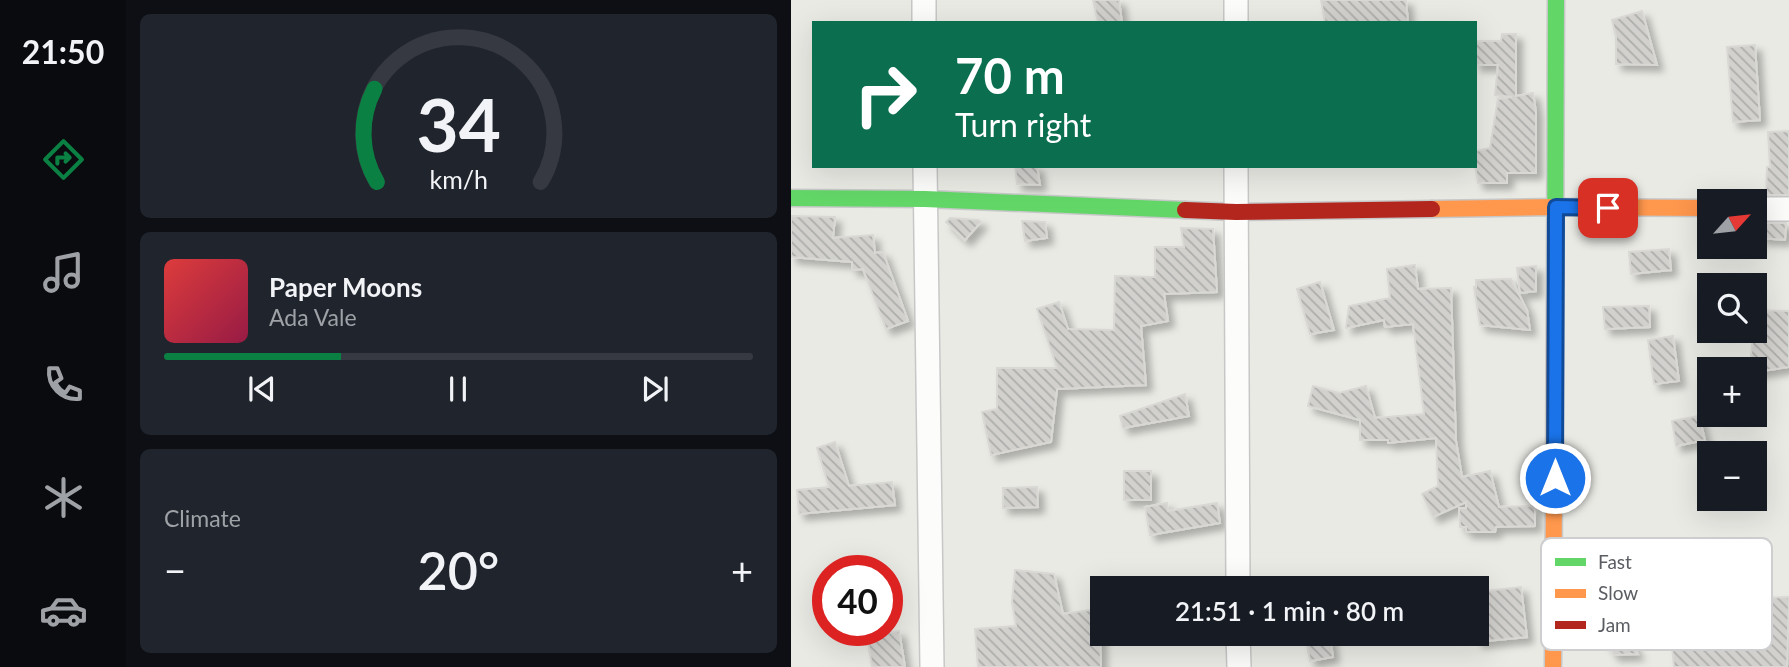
<!DOCTYPE html>
<meta charset="utf-8">
<style>
body{margin:0;font-family:Lato,sans-serif;background:#20242c;color:#f1f3f6;height:100vh;display:flex;flex-direction:column;font-size:26px;white-space:nowrap}
*{box-sizing:border-box;margin:0}
p{font-size:23px;color:#9ea1a6}
.icon{flex:none;width:38px;height:38px;fill:none;stroke:currentColor;stroke-width:2;stroke-linecap:round;stroke-linejoin:round}
.map{position:relative;flex:1;overflow:hidden}
.side{display:flex;flex-direction:column;gap:14px;padding:14px;background:#0d0f14;width:665px}
.side>*{flex:none}
.top-card{position:absolute;left:21px;top:21px;width:665px;height:147px;border-radius:0px;box-shadow:0 7px 28px #0002;background:#0b6e4f;color:#fff;overflow:hidden}
.needle{width:46px;rotate:63deg}
.fabs{position:absolute;left:906px;top:189px;display:grid;gap:14px}
.fabs a{display:grid;place-items:center;width:70px;height:70px;border-radius:0px;background:#171b24;box-shadow:0 7px 28px #0002;font-size:35px}
.speed{position:absolute;left:21px;top:555px;display:flex;gap:14px;font-size:35px;font-weight:700;text-align:center}
.speed>*{display:grid;place-content:center;width:91px;height:91px;border-radius:50%;background:#171b24;box-shadow:0 7px 28px #0002;line-height:1}
.speed .limit{border:10px solid #d22;background:#fff;color:#111}
.pin{position:absolute;display:grid;place-items:center;width:60px;height:60px;color:#fff;margin:-30px;border-radius:14px;box-shadow:0 4px 10px #0006}
.me{position:absolute;width:77px;margin:-38px;rotate:0deg;stroke-linejoin:round;filter:drop-shadow(0 0 5px #0008)}
.turn{display:flex;align-items:center;gap:24px;height:147px;padding:0 28px;font-size:32px}
.turn .icon{width:91px;height:91px;stroke-width:2.5}
.turn b{display:block;font-size:49px;line-height:60px}
.big{font-size:52px;font-weight:600;line-height:1.1}
.side .tile{flex:1;display:flex;flex-direction:column;justify-content:center;gap:10px;min-width:0;padding:0 24px;border-radius:10px;background:#20242c}
.side .dial{align-items:center;gap:0}
.dial svg{height:182px;overflow:visible;fill:none;stroke:#363941;stroke-width:7;stroke-linecap:round;text-anchor:middle}
.dial text{fill:#f1f3f6;stroke:none}
.song{display:flex;align-items:center;gap:21px}
.cover{width:84px;height:84px;border-radius:10px;background:linear-gradient(135deg,hsl(0 70% 55%),hsl(340 70% 35%))}
.played{height:7px;border-radius:4px;background:linear-gradient(90deg,#0b8043 30%,#363941 30%)}
.keys{display:flex;justify-content:space-around;direction:ltr}
.heat{display:flex;justify-content:space-between;align-items:center;font-size:38px;direction:ltr}
.trip{position:absolute;left:299px;top:576px;width:399px;height:70px;border-radius:0px;background:#171b24;box-shadow:0 7px 28px #0002;font-weight:600;line-height:70px;text-align:center}
main{display:flex;flex:1;min-height:0}
.menu{display:flex;flex-direction:column;width:126px;justify-content:space-around;align-items:center;background:#090b0e;color:#9ea1a6}
.menu .icon{width:49px;height:49px}
.menu .selected{color:#0b8043}
.menu b{font-size:32px;color:#f1f3f6}
.map>svg:first-child{display:block}
.building{fill:url(#building-back-hatch);stroke:#d9d8d4;stroke-width:2;filter:url(#shadow)}
.lines{fill:none;stroke-linecap:round;stroke-linejoin:round}
.street-casing{stroke:#c7c7c7;stroke-width:26}
.fast-casing{stroke:#c7c8c8;stroke-width:19}
.slow-casing{stroke:#c7c8c8;stroke-width:19}
.jam-casing{stroke:#c7c8c8;stroke-width:19}
.street{stroke:#fcfcfb;stroke-width:23}
.fast{stroke:#63d668;stroke-width:16}
.slow{stroke:#ff974d;stroke-width:16}
.jam{stroke:#b3261e;stroke-width:16}
.route-casing{stroke:#114b97;stroke-width:18}
.route{stroke:#1a73e8;stroke-width:12}
.key{fill:#fff;stroke:#ceced0;stroke-width:2}
.key-label{font-size:19px;fill:#5a5d62}
</style>
<main>
<nav class="menu">
<b>21:50</b>
<svg class="icon selected" aria-label="directions" viewBox="0 0 24 24"><path d="M12 3l9 9-9 9-9-9zM9 14v-3h6M13 9l2 2-2 2"/></svg>
<svg class="icon" aria-label="music" viewBox="0 0 24 24"><path d="M9 18V5l10-2v13"/><circle cx="6" cy="18" r="3"/><circle cx="16" cy="16" r="3"/></svg>
<svg class="icon" aria-label="phone" viewBox="0 0 24 24"><path d="M5 4h4l2 5-3 2q2 4 5 5l2-3 5 2v4C11 20 4 13 5 4z"/></svg>
<svg class="icon" aria-label="climate" viewBox="0 0 24 24"><path d="M12 3v18M4 7l16 10M4 17L20 7"/></svg>
<svg class="icon" aria-label="car" viewBox="0 0 24 24"><path d="M5 17H2v-5l4-1 3-4h7l3 4 3 1v5h-3M9 17h6M6 11h13"/><circle cx="7" cy="17" r="2"/><circle cx="17" cy="17" r="2"/></svg>
</nav>
<section class="side">
<div class="tile dial"><svg viewBox="0 0 100 80">
<path d="M14 69A42 42 0 1 1 86 69"/>
<path d="M14 69A42 42 0 0 1 13 28" stroke="#0b8043"/>
<text x="50" y="56" font-size="32" font-weight="700">34</text>
<text x="50" y="72" font-size="11">km/h</text>
</svg></div>
<div class="tile">
<div class="song"><i class="cover"></i><div><b>Paper Moons</b><p>Ada Vale</p></div></div>
<div class="played"></div>
<div class="keys"><svg class="icon" aria-label="previous" viewBox="0 0 24 24"><path d="M18 5L8 12l10 7zM5 5v14"/></svg><svg class="icon" aria-label="pause" viewBox="0 0 24 24"><path d="M8 5v14M16 5v14"/></svg><svg class="icon" aria-label="next" viewBox="0 0 24 24"><path d="M6 5l10 7-10 7zM19 5v14"/></svg></div>
</div>
<div class="tile"><p>Climate</p>
<div class="heat"><a>−</a><b class="big">20°</b><a>+</a></div>
</div>
</section>
<div class="map">
<svg width="998" height="667" viewBox="0 0 998 667">
<defs>
<pattern id="building-back-hatch" width="6" height="6" patternUnits="userSpaceOnUse" patternTransform="scale(1.75)"><rect width="6" height="6" fill="#d2d1ce"/><path d="M-1 5l2 2M0 0l6 6M5-1l2 2" fill="none" stroke="#adadab"/></pattern>
<filter id="shadow"><feDropShadow dx="6" dy="6" stdDeviation="3.5" flood-color="#0004"/></filter>
</defs>
<rect width="100%" height="100%" fill="#eaeae5"/>
<path class="building" d="M302,0h26l3,23h-24z
M530,0h85l2,23h-83z
M851,11l15,54 -41,-1v-27l-4,-17z
M711,34h14v62l17,-3 3,19v61h-29v10h-29l-3,-17v-15l15,-3 8,-49 14,-2 -17,-2 3,-30h-23v-24h26z
M964,45l5,75 -27,2 -6,-75z
M998,131v64h-23l1,-28h3l-2,-35z
M224,166h22l3,19 -23,-1z
M0,216l44,1 -2,21 40,-3 2,18 8,-1 25,69 -22,8 -23,-60 -11,1v-8l-61,-5z
M159,218l28,2 3,2 -16,18 -19,-18z
M231,221l23,1 2,16 -22,3z
M970,223h25l-1,17 -25,-2z
M390,228l32,1 4,63 -53,2 4,27 -27,5 5,59 -89,4 -6,53 -60,13 -9,-43 15,-3v-41h60l-20,-59 22,-7 9,27 46,1 1,-54 40,1v-30h29z
M878,249l2,21 -40,4 -2,-22z
M624,265l3,24 33,-1 5,153 6,36 28,-6 9,36 36,-1v20l-39,1 -1,5h-29v-5h-6l-1,-19h7v-6l-33,15 -11,-23 16,-8 -2,-48 -48,5v-3h-28v-20l-52,-14 5,-20 26,7 27,-7 9,32 49,-4 -11,-90 -28,3 -1,-7 -38,8 3,-22 41,-8 -3,-29z
M745,266v25l-16,2 -3,-25z
M720,279l16,31 3,20 -50,-5 -6,-38h2v-7z
M529,282l14,48 -24,4 -13,-45z
M858,306l1,21 -45,2 -2,-22z
M964,310l34,1v56l-34,5v-3h-5l3,-38h2z
M882,336l6,45 -25,3 -6,-44z
M394,394l4,22 -66,12 -3,-12z
M908,416l6,24 -29,6 -4,-25z
M44,442l14,44 43,-4 3,23 -96,9 -2,-24 32,-3 -12,-39z
M333,471h27v29h-27z
M246,487l1,20 -35,1v-20z
M376,503l1,8 49,-8 3,20 -70,12 -5,-28z
M224,570l39,4 9,40 34,-5 3,19 1,39h-123l-3,-38 41,-3 -4,-24z
M943,571l1,28 54,-2 -2,70h-113l-3,-29 9,-1 -7,-30 35,-8 -1,-27z
M730,587l6,50 -50,5v-50z
M830,627l17,27 -24,1 -11,-18z
M108,631l6,36h-33l-5,-31z
M539,637l3,20 -23,4 -4,-20z"/>
<g class="lines">
<g class="street-casing">
<path id="street" d="M133,0v23
M445,0v23
M134,166l7,501
M445,166l2,422
M964,209h34
M447,634l1,33"/>
</g>
<g class="fast-casing">
<path id="fast" d="M0,198l134,1 260,11
M764,282l1,-282"/>
</g>
<g class="slow-casing">
<path id="slow" d="M641,209l124,-2 154,1
M762,667l2,-385"/>
</g>
<g class="jam-casing">
<path id="jam" d="M394,210l51,2 196,-3"/>
</g>
<use href="#street" class="street"/>
<use href="#fast" class="fast"/>
<use href="#slow" class="slow"/>
<use href="#jam" class="jam"/>
</g>
<g class="lines">
<g class="route-casing">
<path id="route" d="M764,478l1,-271 52,1"/>
</g>
<use href="#route" class="route"/>
</g>
<rect x="750" y="538" width="231" height="112" rx="10" class="key"/>
<rect x="764" y="558" width="31" height="8" fill="#63d668"/>
<rect x="764" y="589" width="31" height="9" fill="#ff974d"/>
<rect x="764" y="621" width="31" height="8" fill="#b3261e"/>
<g class="key-label">
<text x="807" y="569">Fast</text>
<text x="807" y="600">Slow</text>
<text x="807" y="632">Jam</text>
</g>
</svg>
<div class="fabs">
<a><svg class="needle" viewBox="-14 -14 28 28"><path d="M0-13l5 13h-10z" fill="#e53935"/><path d="M0 13l5-13h-10z" fill="#9ea1a6"/></svg></a>
<a><svg class="icon" aria-label="search" viewBox="0 0 24 24"><circle cx="10" cy="10" r="6"/><path d="M15 15l6 6"/></svg></a>
<a>+</a>
<a>−</a>
</div>
<div class="speed"><div class="limit">40</div></div>
<div class="pin" style="left:817px;top:208px;background:#d93025"><svg class="icon" aria-label="arrive" viewBox="0 0 24 24"><path d="M6 21V4h12l-3 4 3 4H6"/></svg></div>
<svg class="me" style="left:764px;top:478px" viewBox="-20 -20 40 40"><circle r="17" fill="#1a73e8" stroke="#fff" stroke-width="3"/><path d="M0-11L8 9 0 5-8 9z" fill="#fff"/></svg>
<div class="trip">21:51 · 1 min · 80 m</div>
<div class="top-card">
<div class="turn"><svg class="icon" aria-label="right" viewBox="0 0 24 24"><path d="M7 20v-9h11M14 6l5 5-5 5"/></svg><div><b>70 m</b>Turn right</div></div>
</div>
</div>
</main>
